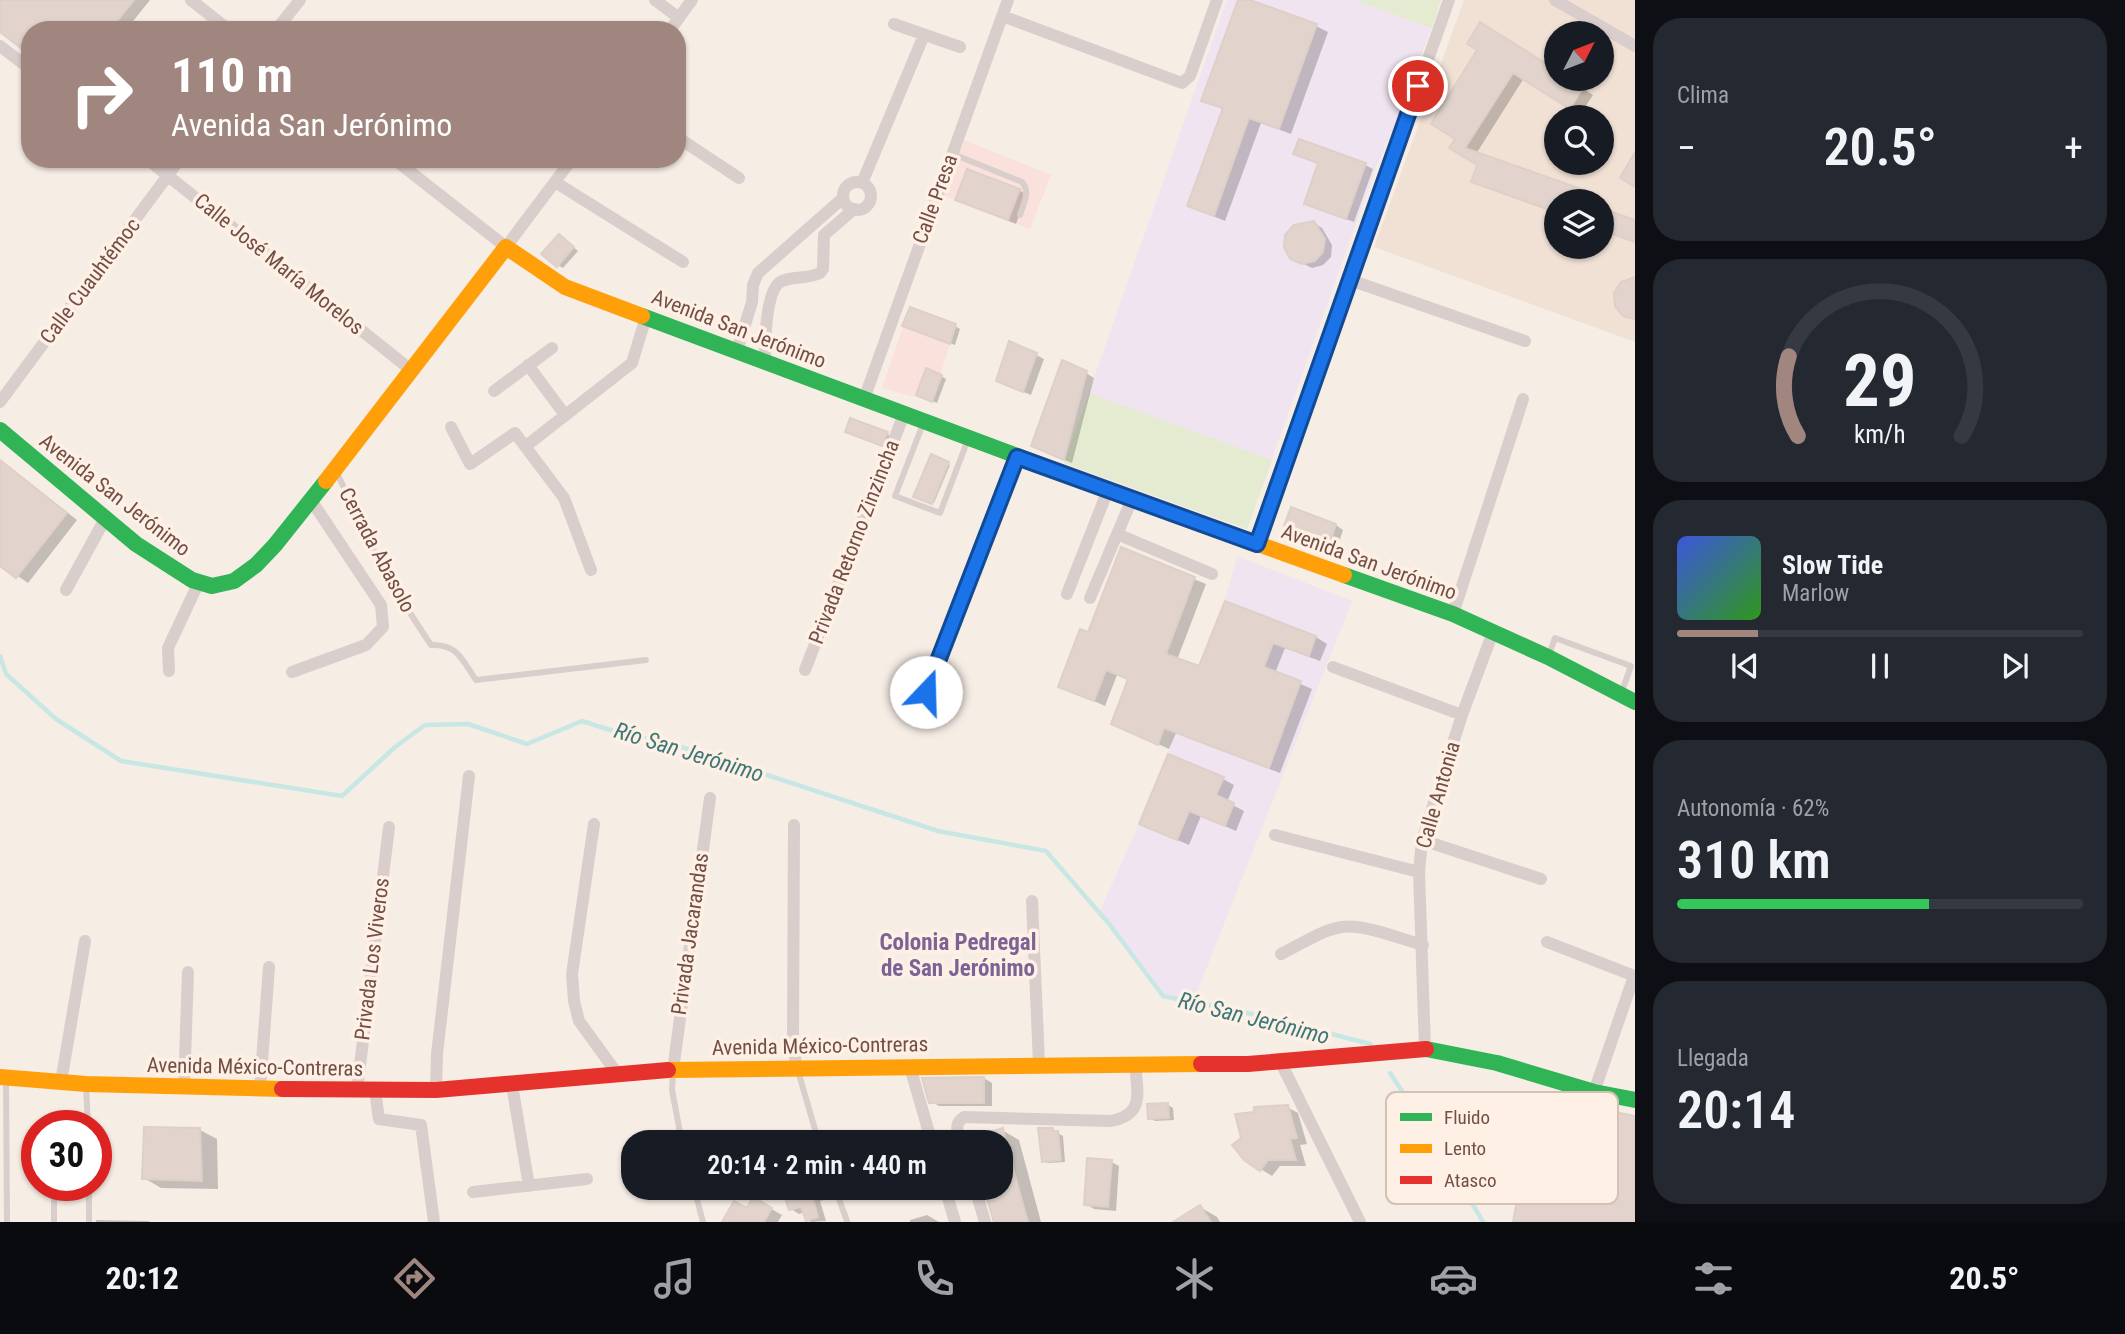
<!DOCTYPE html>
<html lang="es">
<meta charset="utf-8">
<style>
body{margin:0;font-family:"Roboto Condensed",sans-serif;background:#242831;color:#f1f3f6;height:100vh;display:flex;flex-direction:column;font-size:26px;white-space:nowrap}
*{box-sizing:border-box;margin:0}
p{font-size:23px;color:#9ea1a6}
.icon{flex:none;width:38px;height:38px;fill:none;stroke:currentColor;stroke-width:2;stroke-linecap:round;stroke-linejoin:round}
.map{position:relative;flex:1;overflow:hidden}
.details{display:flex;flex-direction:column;gap:18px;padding:18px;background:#0d0f14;width:490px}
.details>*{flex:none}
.hud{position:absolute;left:21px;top:21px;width:665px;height:147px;border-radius:28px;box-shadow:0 2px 5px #0004;background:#a0867e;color:#fff;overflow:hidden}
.needle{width:46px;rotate:48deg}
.controls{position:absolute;left:1544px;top:21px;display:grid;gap:14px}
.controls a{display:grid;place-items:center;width:70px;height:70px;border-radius:50%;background:#171b24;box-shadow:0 2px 5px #0004;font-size:35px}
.speed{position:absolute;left:21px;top:1110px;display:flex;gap:14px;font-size:35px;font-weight:700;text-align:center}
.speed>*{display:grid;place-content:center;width:91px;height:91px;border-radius:50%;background:#171b24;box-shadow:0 2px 5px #0004;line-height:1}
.speed .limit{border:10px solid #d22;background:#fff;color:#111}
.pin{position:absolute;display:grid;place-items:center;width:60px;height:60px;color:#fff;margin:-30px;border:4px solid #fff;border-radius:50%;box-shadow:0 2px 7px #0007}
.me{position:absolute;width:77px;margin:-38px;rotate:21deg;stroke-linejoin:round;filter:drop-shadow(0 0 5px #0008)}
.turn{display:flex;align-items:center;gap:24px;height:147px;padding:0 35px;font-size:32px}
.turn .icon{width:91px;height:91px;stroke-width:2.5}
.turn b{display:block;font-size:49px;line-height:60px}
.big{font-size:52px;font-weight:600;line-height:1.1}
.details .tile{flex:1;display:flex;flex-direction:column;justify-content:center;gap:10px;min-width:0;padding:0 24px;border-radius:28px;background:#242831}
.details .dial{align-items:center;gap:0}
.dial svg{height:182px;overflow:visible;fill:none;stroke:#363941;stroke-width:7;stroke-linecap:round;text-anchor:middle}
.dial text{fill:#f1f3f6;stroke:none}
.song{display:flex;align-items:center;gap:21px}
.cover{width:84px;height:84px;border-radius:10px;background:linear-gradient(135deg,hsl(230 70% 55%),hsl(110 70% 35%))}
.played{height:7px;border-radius:4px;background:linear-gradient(90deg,#a0867e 20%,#363941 20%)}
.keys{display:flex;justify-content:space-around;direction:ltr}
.heat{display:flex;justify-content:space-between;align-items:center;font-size:38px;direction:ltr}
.charge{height:10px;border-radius:5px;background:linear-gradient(90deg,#34c759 62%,#363941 0)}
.trip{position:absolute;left:621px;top:1130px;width:392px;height:70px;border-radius:28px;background:#171b24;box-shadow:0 2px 5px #0004;font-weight:600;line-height:70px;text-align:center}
.dock{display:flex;height:112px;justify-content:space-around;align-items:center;background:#090b0e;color:#9ea1a6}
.dock .icon{width:49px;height:49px}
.dock .active{color:#a0867e}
.dock b{font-size:32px;color:#f1f3f6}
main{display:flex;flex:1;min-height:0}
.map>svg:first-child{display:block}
.residential{fill:#f1e1d5;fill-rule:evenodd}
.commercial{fill:#fae1db}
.education{fill:#efe4ef}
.green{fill:#e5ebd0}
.shadow{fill:#0003}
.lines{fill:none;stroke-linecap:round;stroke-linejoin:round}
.stream{stroke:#c8e7e4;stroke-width:4.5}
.building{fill:#e2d4cd;stroke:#decfc8;stroke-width:2}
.lane{stroke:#d9cecb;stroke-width:6}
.street{stroke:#d9cecb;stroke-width:12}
.fast{stroke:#30b455;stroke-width:16}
.slow{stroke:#ff9f0a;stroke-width:16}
.jam{stroke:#e5322d;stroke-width:16}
.route-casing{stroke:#114b97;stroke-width:18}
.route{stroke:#1a73e8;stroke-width:12}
.labels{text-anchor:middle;stroke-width:7;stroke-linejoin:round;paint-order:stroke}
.street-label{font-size:21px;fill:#724f47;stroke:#fff0e5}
.water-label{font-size:23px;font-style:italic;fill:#3c7878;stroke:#fff0e5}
.neighbourhood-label{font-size:23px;font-weight:bold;fill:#7c6395;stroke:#fff0e5}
.key{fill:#fff0e5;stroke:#d5c0b6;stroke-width:2}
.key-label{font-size:19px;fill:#724f47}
</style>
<main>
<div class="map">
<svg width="1635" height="1222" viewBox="0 0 1635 1222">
<rect width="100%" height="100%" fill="#f6ede5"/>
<path class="residential" d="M1464,0h171v342l-261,-95zM1556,33h45v46h-45zM1556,117h45v46h-45zM1556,201h45v46h-45z"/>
<path class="commercial" d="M964,140l87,35 -21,54 -88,-34z
M910,307l46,17 -24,78 -50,-14z"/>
<path class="education" d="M1227,0h214l-38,107 -26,58 -130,364 -183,-66z
M1237,556l115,45 -159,401 -30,-6 -64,-83 40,-89 29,-70 6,-22 51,-131z"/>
<path class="green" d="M1354,0h87l-9,28z
M1089,393l183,67 -25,69 -183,-66z"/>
<path class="shadow" d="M0,0h150l-24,30h-126z
M1239,0l77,26 12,6 -37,102 -30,-11 -36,98 -36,-15 35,-96 -21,-10z
M1479,49l77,30h12l25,16 -12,18 -57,-35 -48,76 110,39 10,6v2h-40v12l-72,-26 -11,-6 6,-17 -27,-17 6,-8z
M1295,153l70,12 8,4 -19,53 -40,-15 6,-43z
M1019,190l8,5 -11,29 -50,-20z
M1314,223l8,5 10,17 -1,12 -8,8 -11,3 -12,-6z
M564,239l14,12 -15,17 -5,-3z
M955,326l5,3 -5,16 -46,-17z
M1036,355l8,4 -13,36 -25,-10z
M1086,373l8,5 -22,85 -31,-13z
M941,376l5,3 -9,24 -14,-6z
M851,433l36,1 4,2 -4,10z
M932,457l18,8 -16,38 -18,-7z
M0,460l77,60 -49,63 -28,-19z
M1336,525l7,5 -5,15 -44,-16z
M1122,550l84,34 -29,76 23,9 26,-66 90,34 11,7 -7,17 -35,-13 -10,25 37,16 -32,84 -104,-40 -7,16 -56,-25 16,-44 -12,-5 -12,31 -45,-20 29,-52z
M1223,779l11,6 -7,17 17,9 -8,20 -35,-15 -12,29 -48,-21z
M984,1078l8,5v23h-53l-8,-5z
M1168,1105l5,3 1,12 -19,1 -5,-3z
M1287,1107l11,6 9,31 -7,1 6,21h-26l-8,10 -27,-17 -2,-20z
M200,1130l17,9 1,50 -57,-1 -17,-10z
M1002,1130l17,10 22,82h-46l6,-34z
M1052,1130l11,6 2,26 -17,1 -5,-2z
M1111,1162l8,4 -3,45 -22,-2 -8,-5z
M784,1188h47l3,9 -14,4 6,20 -15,1 -4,-2 -2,-8 -6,2 -8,-5z
M754,1199l28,16 -4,7h-54l24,-12z
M1200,1207l17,10 3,5h-40z
M927,1215l12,7h-29v-2z
M96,1220l52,1 2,1h-54z"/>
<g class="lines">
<path class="stream" d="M0,656l6,18 50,45 65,42 221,35 53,-49 30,-22 43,-1 59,20 55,-23 44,14 40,7 272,89 108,20 64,74 53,71 103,21 104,27 3,4
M1390,1073l48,72 45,77"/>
</g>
<path class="building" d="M0,0h134l-24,30h-80v25l-30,-23z
M1238,0h12l67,24 -38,105 -30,-11 -35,98 -27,-10 36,-98 -22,-7z
M1480,22l76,48v9h14l13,8 -13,22 -57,-36 -48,75 122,43 -4,10h-27v11l-85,-30 6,-17 -28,-17 6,-9 -24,-15 46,-74 -10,-6z
M1299,139l67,24 -20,56 -42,-15 14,-41 -25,-9z
M1635,152v35l-15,-9z
M967,169l53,20 -12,31 -53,-20z
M1601,208l34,12v22l-34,-12z
M1314,221l11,18 -2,13 -8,9 -13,3 -12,-5 -6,-12 1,-12 9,-10z
M559,234l15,13 -17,20 -16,-13z
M1635,277v42l-12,-3 -8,-10 -1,-13 7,-11z
M910,307l46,17 -6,20 -48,-18z
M1009,341l28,12 -14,39 -27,-11z
M1062,360l25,11 -23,89 -33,-14z
M926,368l16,7 -10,27 -16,-7z
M850,418l38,14 -6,14 -37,-14z
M931,454l18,8 -17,42 -19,-7z
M0,460l67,53 -51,65 -16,-12z
M1291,507l45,17 -6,19 -46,-17z
M1121,547l74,30 -29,77 33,12 26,-65 91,35 -7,20 -36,-13 -9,24 37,14 -32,87 -105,-40 -6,17 -47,-21 17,-45 -22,-9 -12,31 -36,-14 22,-58 8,3z
M1168,754l56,23 -8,18 18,8 -9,23 -36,-15 -12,29 -38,-16z
M984,1077v26h-55l-7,-25z
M1546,1098l89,18v106h-122l17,-91z
M1168,1103l1,15 -21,1 -1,-15z
M1288,1105l9,33 -7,1 6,21h-28l-8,11 -16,-11 -12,-15 9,-7 -6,-24 19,-2v-5z
M144,1127l56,1 2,53 -60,-2z
M1003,1128l3,15 22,79h-34l-10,-34h17v-45h-31l-1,-5z
M1038,1128h15v3h5l3,29 -19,2z
M1087,1158l25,2 -4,47 -24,-2z
M782,1188h28l8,29 -12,4 -5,-14 -12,3z
M753,1197l19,11 -8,14h-42l12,-21 13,7z
M1200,1205l11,17h-38z"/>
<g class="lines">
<path class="lane" d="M953,154l69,28c9,10 1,22 -2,33
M923,424l-28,72 45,17 27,-71
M336,471l51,107 44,67c27,-1 31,15 45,35l170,-20
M1549,655l6,-17 76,28 -10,28
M798,1071l21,72
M673,1072l-1,18 10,53
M6,1080l1,142
M86,1086l2,39
M89,1185v37
M694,1188l9,34
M835,1188l12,33
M54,1222v-37"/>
<path class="street" d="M191,0l38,30
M655,0l24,18
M1555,0l80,46
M1002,16l180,67 8,-7 27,-76
M894,24l66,23
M276,30l24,-30
M670,30l22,-30
M0,46l30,23
M677,137l62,41
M147,159l264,211
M394,159l112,88 66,-88
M555,182l128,80
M843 196a14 14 0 1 1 28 0a14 14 0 1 1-28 0Z
M862,183l62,-148
M1350,280l175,61
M737,351l15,-49 1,-17 5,-12 85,-75
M765,361c0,-16 0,-73 17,-80 12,-5 26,-2 38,-8l3,-4 1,-34 30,-26
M528,365l37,50
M494,391l58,-43
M864,399l144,-399
M0,402l180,-243
M451,427l19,37 45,-31 49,65 27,72
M526,446l106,-83 14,-46
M1117,534l95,40
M1257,543l192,-543
M66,590l39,-71
M1067,594l41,-104
M1090,598l42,-99
M1453,614l70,-215
M1333,667l129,48
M805,670l99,-256
M169,671l-1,-23 30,-64
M292,672l74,-27 17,-18 -2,-22 -70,-105
M926,692l91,-235
M594,824l-22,150 2,27 5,20 40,55
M794,825l-1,210 3,31
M1275,835l144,37
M1422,840l119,39
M1032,901l7,163
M1547,942l85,33 1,4 -39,113
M1281,954c19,-9 40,-24 61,-27 23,-3 59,12 81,18
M1425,1049l-6,-177 3,-32 40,-125 31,-83
M1281,1063l79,159
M910,1067l22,76
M673,1070l37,-272
M61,1082l24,-141
M512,1085l17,101
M184,1088l4,-116
M260,1088l9,-121
M357,1090l32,-263
M375,1090l4,29 42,6 13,97
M436,1090l1,-36 32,-278
M961,1143c-3,-11 -8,-19 3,-26l146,4c36,-6 27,-30 25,-58
M945,1188l10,34
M975,1188l10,34
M473,1192l114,-13"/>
<path class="fast" d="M642,316l437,163
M0,430l136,114 56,36 20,6 22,-5 22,-16 19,-20 51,-64
M1344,575l109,39 95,43 87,45
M1426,1049l71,14 97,29 41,8"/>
<path class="slow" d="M1079,479l265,96
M326,481l180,-234 59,40 77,29
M668,1070l533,-6
M0,1077l86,7 196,5"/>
<path class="jam" d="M1201,1064h47l178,-15
M282,1089l154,1 232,-20"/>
</g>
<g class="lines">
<g class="route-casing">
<path id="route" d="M926,692l91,-235 240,87 161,-458"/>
</g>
<use href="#route" class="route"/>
</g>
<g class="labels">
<g class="street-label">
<text transform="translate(935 199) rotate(-70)" y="7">Calle Presa</text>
<text transform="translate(279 264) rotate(39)" y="7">Calle José María Morelos</text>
<text transform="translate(90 281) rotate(-53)" y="7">Calle Cuauhtémoc</text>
<text transform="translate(739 329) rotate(21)" y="7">Avenida San Jerónimo</text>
<text transform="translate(115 495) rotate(38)" y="7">Avenida San Jerónimo</text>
<text transform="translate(854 542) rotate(-69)" y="7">Privada Retorno Zinzincha</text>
<text transform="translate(377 550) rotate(62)" y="7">Cerrada Abasolo</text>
<text transform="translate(1369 562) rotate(20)" y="7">Avenida San Jerónimo</text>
<text transform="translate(1438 795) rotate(-74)" y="7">Calle Antonia</text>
<text transform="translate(690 934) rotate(-82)" y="7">Privada Jacarandas</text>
<text transform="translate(372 959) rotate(-83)" y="7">Privada Los Viveros</text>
<text transform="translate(820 1046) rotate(-1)" y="7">Avenida México-Contreras</text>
<text transform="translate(255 1067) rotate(1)" y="7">Avenida México-Contreras</text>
</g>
<g class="water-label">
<text transform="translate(689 752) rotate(17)" y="8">Río San Jerónimo</text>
<text transform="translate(1254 1018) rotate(14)" y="8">Río San Jerónimo</text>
</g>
<g class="neighbourhood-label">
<text x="958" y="950">Colonia Pedregal<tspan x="958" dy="26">de San Jerónimo</tspan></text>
</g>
</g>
<rect x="1386" y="1092" width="232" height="112" rx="10" class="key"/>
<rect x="1400" y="1113" width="32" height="8" fill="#30b455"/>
<rect x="1400" y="1144" width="32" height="9" fill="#ff9f0a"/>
<rect x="1400" y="1176" width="32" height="8" fill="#e5322d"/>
<g class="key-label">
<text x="1444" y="1124">Fluido</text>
<text x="1444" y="1155">Lento</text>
<text x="1444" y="1187">Atasco</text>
</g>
</svg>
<div class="controls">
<a><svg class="needle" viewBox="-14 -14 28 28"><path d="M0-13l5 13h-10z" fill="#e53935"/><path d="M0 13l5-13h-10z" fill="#9ea1a6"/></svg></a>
<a><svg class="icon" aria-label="search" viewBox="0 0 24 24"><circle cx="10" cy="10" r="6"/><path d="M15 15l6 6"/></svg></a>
<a><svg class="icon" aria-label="layers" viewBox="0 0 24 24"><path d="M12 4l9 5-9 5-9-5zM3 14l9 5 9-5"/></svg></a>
</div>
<div class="speed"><div class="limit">30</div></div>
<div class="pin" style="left:1418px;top:86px;background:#d93025"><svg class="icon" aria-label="arrive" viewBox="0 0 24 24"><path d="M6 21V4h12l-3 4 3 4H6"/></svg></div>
<svg class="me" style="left:926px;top:692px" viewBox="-20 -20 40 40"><circle r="19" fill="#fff"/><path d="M0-13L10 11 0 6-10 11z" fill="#1a73e8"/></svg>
<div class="trip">20:14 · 2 min · 440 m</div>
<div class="hud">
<div class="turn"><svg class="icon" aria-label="right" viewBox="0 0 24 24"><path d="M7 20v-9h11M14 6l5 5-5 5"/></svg><div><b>110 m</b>Avenida San Jerónimo</div></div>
</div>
</div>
<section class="details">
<div class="tile"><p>Clima</p>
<div class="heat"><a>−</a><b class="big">20.5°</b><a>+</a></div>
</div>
<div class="tile dial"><svg viewBox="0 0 100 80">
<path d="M14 69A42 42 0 1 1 86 69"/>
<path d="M14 69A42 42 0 0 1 10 34" stroke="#a0867e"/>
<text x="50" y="56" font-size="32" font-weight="700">29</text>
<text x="50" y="72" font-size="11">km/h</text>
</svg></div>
<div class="tile">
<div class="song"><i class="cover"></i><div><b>Slow Tide</b><p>Marlow</p></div></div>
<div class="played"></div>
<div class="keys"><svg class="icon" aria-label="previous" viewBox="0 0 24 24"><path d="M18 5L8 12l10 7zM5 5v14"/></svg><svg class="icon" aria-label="pause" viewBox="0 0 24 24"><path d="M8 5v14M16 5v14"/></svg><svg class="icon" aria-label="next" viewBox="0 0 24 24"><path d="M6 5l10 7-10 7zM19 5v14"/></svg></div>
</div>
<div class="tile"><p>Autonomía · 62%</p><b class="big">310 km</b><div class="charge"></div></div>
<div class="tile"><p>Llegada</p><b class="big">20:14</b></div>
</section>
</main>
<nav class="dock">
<b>20:12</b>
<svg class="icon active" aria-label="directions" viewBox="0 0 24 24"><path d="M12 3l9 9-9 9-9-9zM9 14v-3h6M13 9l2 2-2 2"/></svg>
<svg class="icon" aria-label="music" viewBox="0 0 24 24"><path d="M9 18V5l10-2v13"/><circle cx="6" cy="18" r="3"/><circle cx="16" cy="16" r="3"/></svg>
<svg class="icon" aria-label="phone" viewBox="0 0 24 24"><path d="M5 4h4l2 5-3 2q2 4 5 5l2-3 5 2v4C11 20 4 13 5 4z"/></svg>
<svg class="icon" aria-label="climate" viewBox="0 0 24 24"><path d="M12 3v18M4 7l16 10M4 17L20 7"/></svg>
<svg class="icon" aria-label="car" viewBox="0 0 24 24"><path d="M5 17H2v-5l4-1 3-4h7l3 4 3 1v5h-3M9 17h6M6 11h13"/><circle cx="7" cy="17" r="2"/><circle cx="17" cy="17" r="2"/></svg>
<svg class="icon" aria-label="filters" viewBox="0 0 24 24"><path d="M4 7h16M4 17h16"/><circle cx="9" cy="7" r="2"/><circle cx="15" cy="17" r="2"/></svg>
<b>20.5°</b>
</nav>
